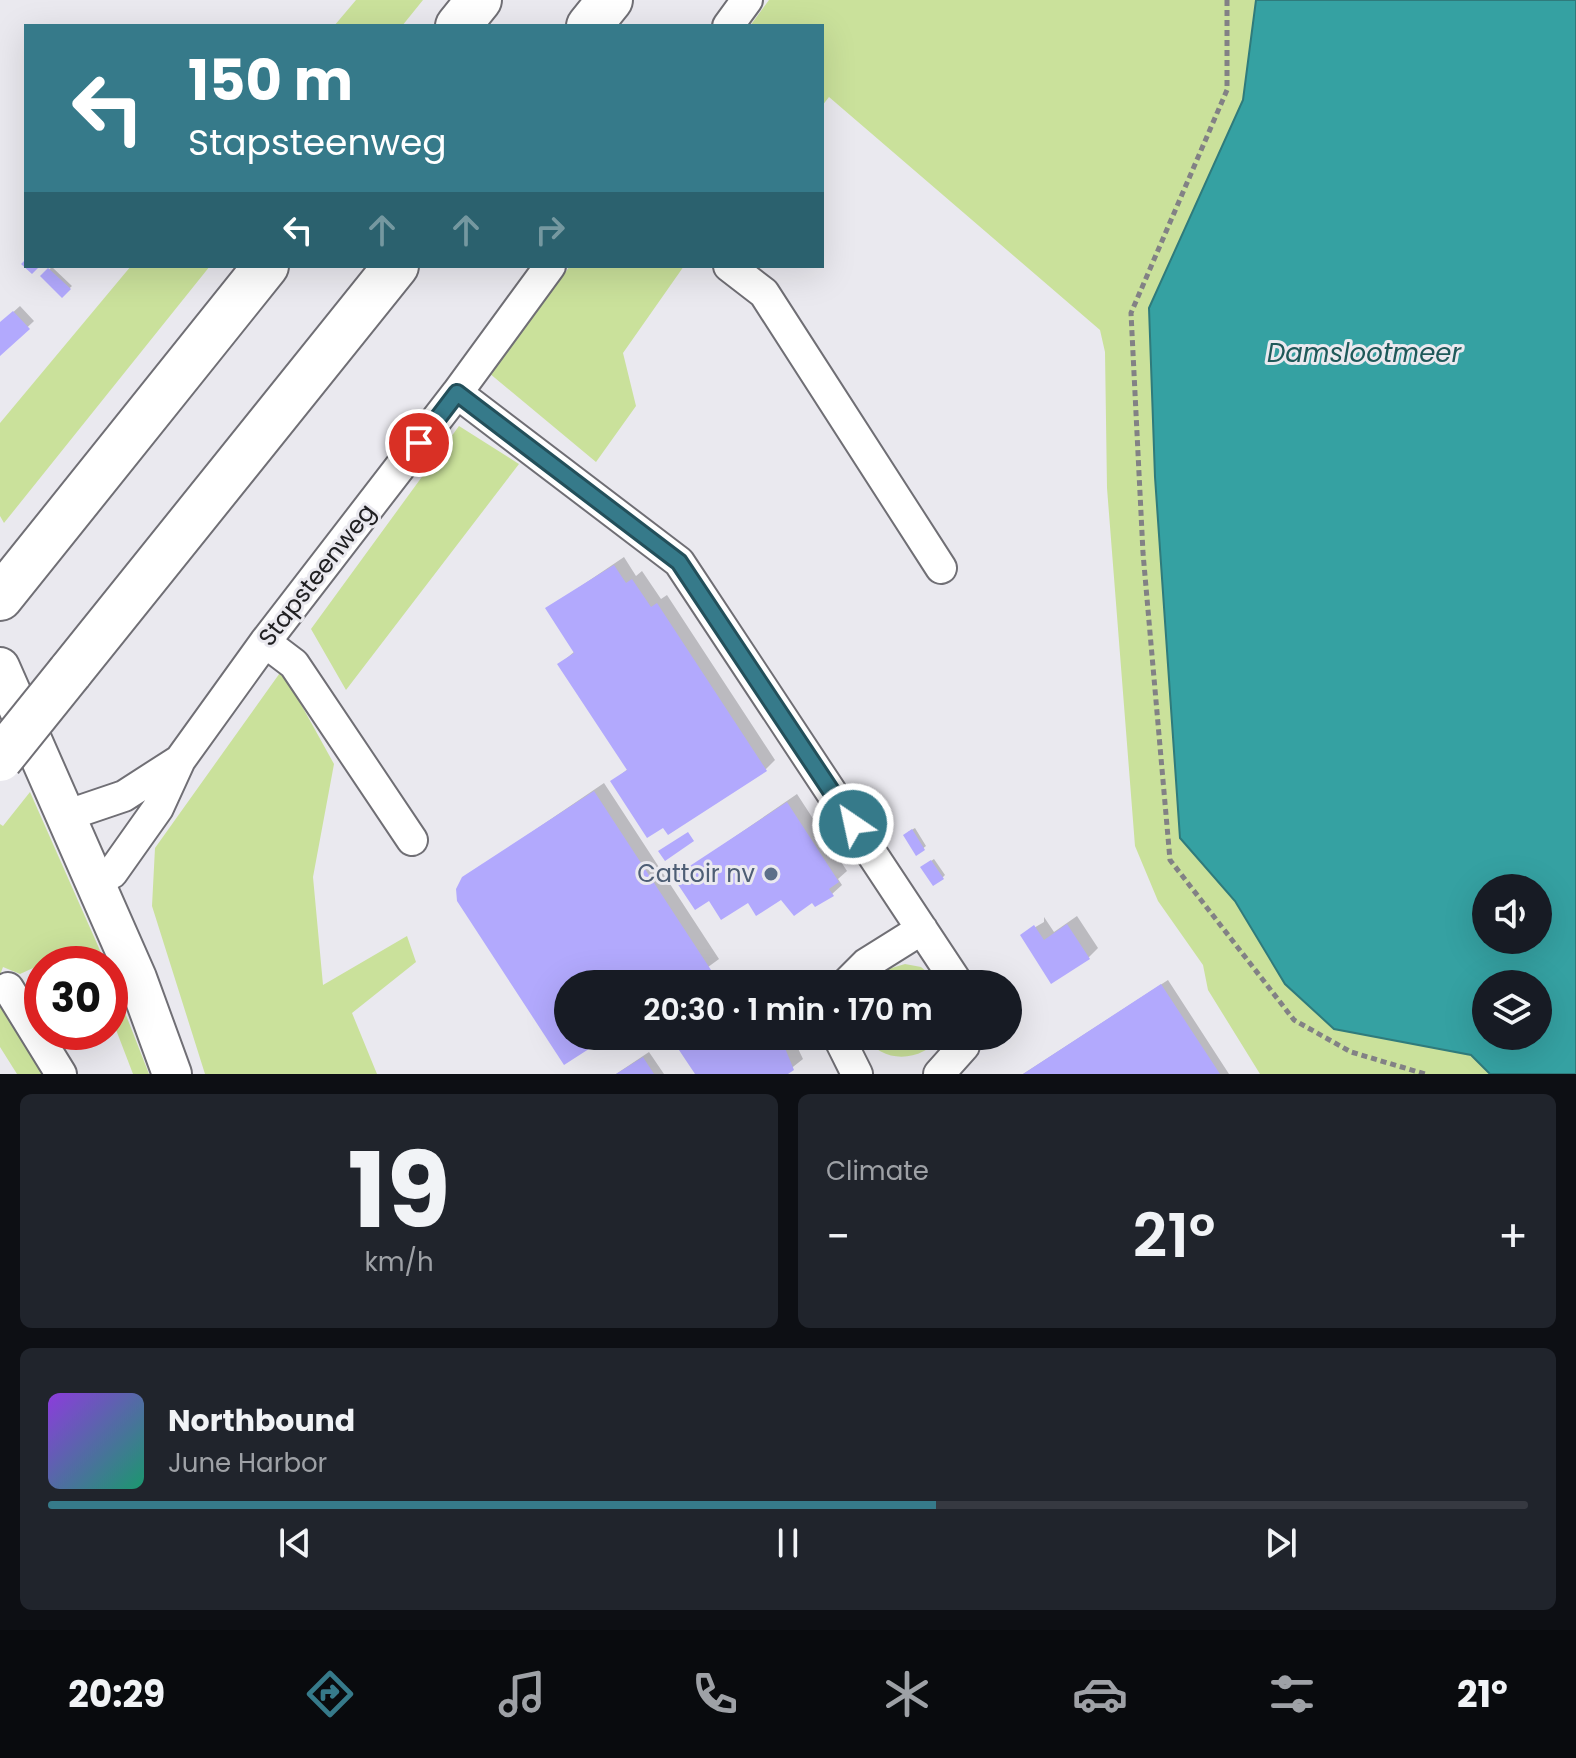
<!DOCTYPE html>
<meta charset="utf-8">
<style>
body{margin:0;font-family:Poppins,sans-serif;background:#20242c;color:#f1f3f6;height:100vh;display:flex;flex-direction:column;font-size:30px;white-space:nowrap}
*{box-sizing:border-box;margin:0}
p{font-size:26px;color:#9ea1a6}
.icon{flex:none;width:44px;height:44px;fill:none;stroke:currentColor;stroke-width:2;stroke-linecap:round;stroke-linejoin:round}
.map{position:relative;height:1074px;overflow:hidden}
.details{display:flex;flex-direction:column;gap:20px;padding:20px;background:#0d0f14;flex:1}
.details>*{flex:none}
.guide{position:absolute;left:24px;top:24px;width:800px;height:244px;border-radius:0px;box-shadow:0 8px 32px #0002;background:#367a8a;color:#fff;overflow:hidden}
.tools{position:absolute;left:1472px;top:874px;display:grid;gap:16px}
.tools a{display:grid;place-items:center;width:80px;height:80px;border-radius:50%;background:#171b24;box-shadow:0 8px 32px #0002;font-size:40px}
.speed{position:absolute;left:24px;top:946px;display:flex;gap:16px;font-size:40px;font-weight:700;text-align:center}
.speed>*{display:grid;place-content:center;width:104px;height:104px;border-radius:50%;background:#171b24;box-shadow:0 8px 32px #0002;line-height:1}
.speed .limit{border:12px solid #d22;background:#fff;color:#111}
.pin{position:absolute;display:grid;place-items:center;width:68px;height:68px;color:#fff;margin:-34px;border:4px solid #fff;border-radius:50%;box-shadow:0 2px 8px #0007}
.me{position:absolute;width:88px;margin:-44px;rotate:326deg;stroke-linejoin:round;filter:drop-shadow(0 0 6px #0008)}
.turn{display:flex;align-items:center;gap:28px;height:168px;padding:0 32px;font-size:36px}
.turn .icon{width:104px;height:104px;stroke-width:2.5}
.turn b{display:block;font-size:56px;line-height:68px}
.lanes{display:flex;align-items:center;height:76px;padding:0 32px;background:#0003;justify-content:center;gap:40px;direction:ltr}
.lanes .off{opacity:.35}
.big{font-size:60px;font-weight:600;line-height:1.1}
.details .widget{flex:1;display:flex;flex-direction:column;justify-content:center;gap:12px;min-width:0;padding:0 28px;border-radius:12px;background:#20242c}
.details .dial{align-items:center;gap:0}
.dial b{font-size:104px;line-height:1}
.song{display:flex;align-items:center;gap:24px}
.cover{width:96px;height:96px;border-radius:12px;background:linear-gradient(135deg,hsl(270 70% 55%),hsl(160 70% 35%))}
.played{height:8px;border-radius:4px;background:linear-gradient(90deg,#367a8a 60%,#363941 60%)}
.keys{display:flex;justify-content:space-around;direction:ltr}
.heat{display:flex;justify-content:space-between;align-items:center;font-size:44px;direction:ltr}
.details .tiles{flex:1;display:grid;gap:20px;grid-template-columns:1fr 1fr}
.widget:last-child{grid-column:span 2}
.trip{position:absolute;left:554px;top:970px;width:468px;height:80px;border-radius:40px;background:#171b24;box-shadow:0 8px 32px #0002;font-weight:600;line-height:80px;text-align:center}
.dock{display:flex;height:128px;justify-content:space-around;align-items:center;background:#090b0e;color:#9ea1a6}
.dock .icon{width:56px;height:56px}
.dock .active{color:#367a8a}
.dock b{font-size:36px;color:#f1f3f6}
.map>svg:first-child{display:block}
.green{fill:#cae19b}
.water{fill:#35a1a2;stroke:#2f7b7c;stroke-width:2;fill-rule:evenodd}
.shadow{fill:#0003}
.building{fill:#b2a9fd}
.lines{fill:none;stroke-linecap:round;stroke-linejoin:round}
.minor-casing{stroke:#706f75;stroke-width:34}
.major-casing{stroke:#706f75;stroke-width:42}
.highway-casing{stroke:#706f75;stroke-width:48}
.path{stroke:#828185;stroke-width:5;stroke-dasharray:6 4;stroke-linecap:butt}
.minor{stroke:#fff;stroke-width:30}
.major{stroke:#fff;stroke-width:38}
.highway{stroke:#fff;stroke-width:44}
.highway-bridge-casing{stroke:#706f75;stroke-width:48;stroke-linecap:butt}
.highway-bridge{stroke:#fff;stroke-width:44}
.route-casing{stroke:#234f5a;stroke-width:20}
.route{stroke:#367a8a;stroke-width:14}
.service-dot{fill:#5c6f8a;stroke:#eae9ef;stroke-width:3}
.labels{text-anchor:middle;stroke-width:6;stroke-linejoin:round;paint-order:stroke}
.street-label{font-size:24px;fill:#212123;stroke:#eae9ef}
.service-label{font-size:24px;fill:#4e5e75;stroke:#eae9ef;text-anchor:end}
.water-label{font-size:26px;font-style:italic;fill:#1e5959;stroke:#eae9ef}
</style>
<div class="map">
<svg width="1576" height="1074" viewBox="0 0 1576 1074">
<rect width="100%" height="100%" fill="#eae9ef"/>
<path class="green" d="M356,0h67l-21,26h-68z
M769,0h487l-13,100 -94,208 6,169 25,361 55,63 50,83 49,44 137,27 19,19h-230l-52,-84 -5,-25 -45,-64 -23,-55 -28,-358 -2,-136 -5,-22 -271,-233 -7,9v-80h-72z
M131,266h79l-206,257 -4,-7v-93z
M570,266h114l-61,87 13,53 -40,56 -107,-89z
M459,426l60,38 -173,226 -35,-61z
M282,670l52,94 -21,113 10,108 84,-49 9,26 -64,51 25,61h-172l-53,-168 3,-58z
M30,792l76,172h-21l-8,-16 -57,26 -17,-7 -3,8v-151l3,2z
M905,964l16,3 20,17h-76l10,-11z
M110,974l39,100h-16l-23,-60z
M0,995l48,79h-31l-17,-27z
M864,1036h78c-20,26 -59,29 -78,0z"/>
<path class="water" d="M1256,0h320v1074h-86l-19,-19 -137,-26 -49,-45 -50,-83 -55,-63 -25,-361 -6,-169 94,-208zM1486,888h52v52h-52zM1486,984h52v52h-52z"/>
<path class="shadow" d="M52,267l20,19 -10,9 -20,-19z
M20,306l14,15 -34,32v-29z
M624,557l12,19 6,-5 19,28 6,-4 108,165 -10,10 -153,12 17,-14 -69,-104 15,-13 -28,-42z
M604,783l115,176 -34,25h-117v52h37l-40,26 -101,-184z
M797,794l50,77 -9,8 4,6 -10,9 -19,6 -104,-2 -33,-21z
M915,828l11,18 -9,7 -9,-21z
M934,859l11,16 -3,3 -17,-13z
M1077,916l21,32 -10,10 -66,-23 22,-13v-5l10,15z
M1168,980l61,94h-206z
M681,1036h111l11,23 -19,15h-87l-21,-33z
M649,1052l15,22h-48z"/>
<path class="building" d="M26,259v7h14l-8,8 -11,-10z
M48,268l23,21 -9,9 -22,-22z
M13,311l17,18 -30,27v-34z
M614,565l12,18 6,-4 19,28 6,-4 110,168 -99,64 -5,-7 -16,10 -37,-57 17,-11 -70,-106 17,-11 -29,-45z
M594,791l117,179 -22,14h-121v52h41l-45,29 -107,-164 -1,-12 6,-12z
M787,802l52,80 -10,7 5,7 -19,11 -3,-4 -18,13 -13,-16 -25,16 -8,-13 -27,17 -12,-19 -14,9 -22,-33z
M912,829l13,21 -9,6 -13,-21z
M688,832l6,9 -29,20 -7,-10z
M931,860l13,19 -11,7 -13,-19z
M1067,924l23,35 -39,25 -31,-49 14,-10 10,15z
M1161,984l59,90h-197z
M681,1036h99l14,34 -6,4h-93l-22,-33z
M643,1057l11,17h-38z"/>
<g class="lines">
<g class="minor-casing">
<path id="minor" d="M728,26l19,-26
M729,266l35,27 177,275
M457,393l222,169 279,422
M265,642l29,22 118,176
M65,816l59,-20 56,-36
M94,881l18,-8 46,-65 22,-48 85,-118 192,-249 93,-127
M846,984l20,-20 56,-35
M8,988l53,86
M838,1036l19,38
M939,1074l25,-28 2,-10"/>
</g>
<g class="major-casing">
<path id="major" d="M0,667l137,311 35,96"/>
</g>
<g class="highway-casing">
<path id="highway" d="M458,26l21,-26
M589,26l21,-26
M0,598l266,-332
M70,672l326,-406"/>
</g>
<path class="path" d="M1227,0v90l-96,223 12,240 27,307 124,160 57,32 74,22"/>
<use href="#minor" class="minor"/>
<use href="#major" class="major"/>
<use href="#highway" class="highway"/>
<g class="highway-bridge-casing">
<path id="highway-bridge" d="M0,759l70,-87"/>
</g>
<use href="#highway-bridge" class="highway-bridge"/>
</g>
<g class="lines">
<g class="route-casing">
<path id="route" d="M419,443l38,-50 222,169 174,262"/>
</g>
<use href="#route" class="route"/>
</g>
<circle class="service-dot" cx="771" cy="874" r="8"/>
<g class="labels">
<g class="street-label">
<text transform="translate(317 575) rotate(-52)" y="8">Stapsteenweg</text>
</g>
<g class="service-label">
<text x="755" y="882">Cattoir nv</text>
</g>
<g class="water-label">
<text x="1364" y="362">Damslootmeer</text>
</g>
</g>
</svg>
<div class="tools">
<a><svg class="icon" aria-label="sound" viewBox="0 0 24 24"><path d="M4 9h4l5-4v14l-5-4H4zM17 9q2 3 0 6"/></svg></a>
<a><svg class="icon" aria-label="layers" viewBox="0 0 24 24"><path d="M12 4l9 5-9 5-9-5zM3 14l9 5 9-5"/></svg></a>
</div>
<div class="speed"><div class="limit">30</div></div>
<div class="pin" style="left:419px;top:443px;background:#d93025"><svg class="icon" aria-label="arrive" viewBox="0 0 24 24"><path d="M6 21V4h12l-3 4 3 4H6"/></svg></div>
<svg class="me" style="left:853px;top:824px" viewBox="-20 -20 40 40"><circle r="17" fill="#367a8a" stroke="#fff" stroke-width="3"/><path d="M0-11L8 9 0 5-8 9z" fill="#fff"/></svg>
<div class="trip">20:30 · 1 min · 170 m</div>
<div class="guide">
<div class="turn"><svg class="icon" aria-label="left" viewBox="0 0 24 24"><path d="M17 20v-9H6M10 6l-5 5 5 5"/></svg><div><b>150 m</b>Stapsteenweg</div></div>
<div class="lanes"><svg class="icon" aria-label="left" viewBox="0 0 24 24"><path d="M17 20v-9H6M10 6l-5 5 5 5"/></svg><svg class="icon off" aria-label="ahead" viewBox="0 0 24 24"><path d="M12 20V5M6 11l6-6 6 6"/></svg><svg class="icon off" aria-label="ahead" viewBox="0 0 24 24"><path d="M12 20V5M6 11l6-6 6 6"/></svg><svg class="icon off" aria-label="right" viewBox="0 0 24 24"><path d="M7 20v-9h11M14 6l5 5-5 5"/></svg></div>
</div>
</div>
<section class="details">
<div class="tiles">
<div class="widget dial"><b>19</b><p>km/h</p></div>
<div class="widget"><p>Climate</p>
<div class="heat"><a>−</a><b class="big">21°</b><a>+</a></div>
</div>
<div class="widget">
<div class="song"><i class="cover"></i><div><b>Northbound</b><p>June Harbor</p></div></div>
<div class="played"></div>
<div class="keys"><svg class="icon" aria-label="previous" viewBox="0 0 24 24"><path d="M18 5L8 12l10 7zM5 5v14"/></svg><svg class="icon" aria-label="pause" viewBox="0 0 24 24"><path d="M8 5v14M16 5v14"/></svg><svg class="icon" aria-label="next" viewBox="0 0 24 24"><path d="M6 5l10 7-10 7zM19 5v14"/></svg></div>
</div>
</div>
</section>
<nav class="dock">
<b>20:29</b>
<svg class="icon active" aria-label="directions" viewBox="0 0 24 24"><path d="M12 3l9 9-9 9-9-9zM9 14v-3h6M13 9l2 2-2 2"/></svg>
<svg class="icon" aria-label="music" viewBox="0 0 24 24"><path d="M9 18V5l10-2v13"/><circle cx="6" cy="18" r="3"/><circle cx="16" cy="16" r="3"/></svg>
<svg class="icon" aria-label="phone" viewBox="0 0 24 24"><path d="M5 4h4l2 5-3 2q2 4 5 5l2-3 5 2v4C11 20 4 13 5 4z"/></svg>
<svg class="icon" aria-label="climate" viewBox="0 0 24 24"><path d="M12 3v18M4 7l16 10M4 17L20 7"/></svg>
<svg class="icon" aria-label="car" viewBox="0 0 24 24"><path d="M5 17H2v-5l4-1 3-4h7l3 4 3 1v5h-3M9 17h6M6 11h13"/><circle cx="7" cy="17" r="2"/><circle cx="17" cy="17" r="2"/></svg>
<svg class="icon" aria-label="filters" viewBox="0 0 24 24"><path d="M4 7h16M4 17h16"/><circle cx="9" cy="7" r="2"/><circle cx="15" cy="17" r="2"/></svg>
<b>21°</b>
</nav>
